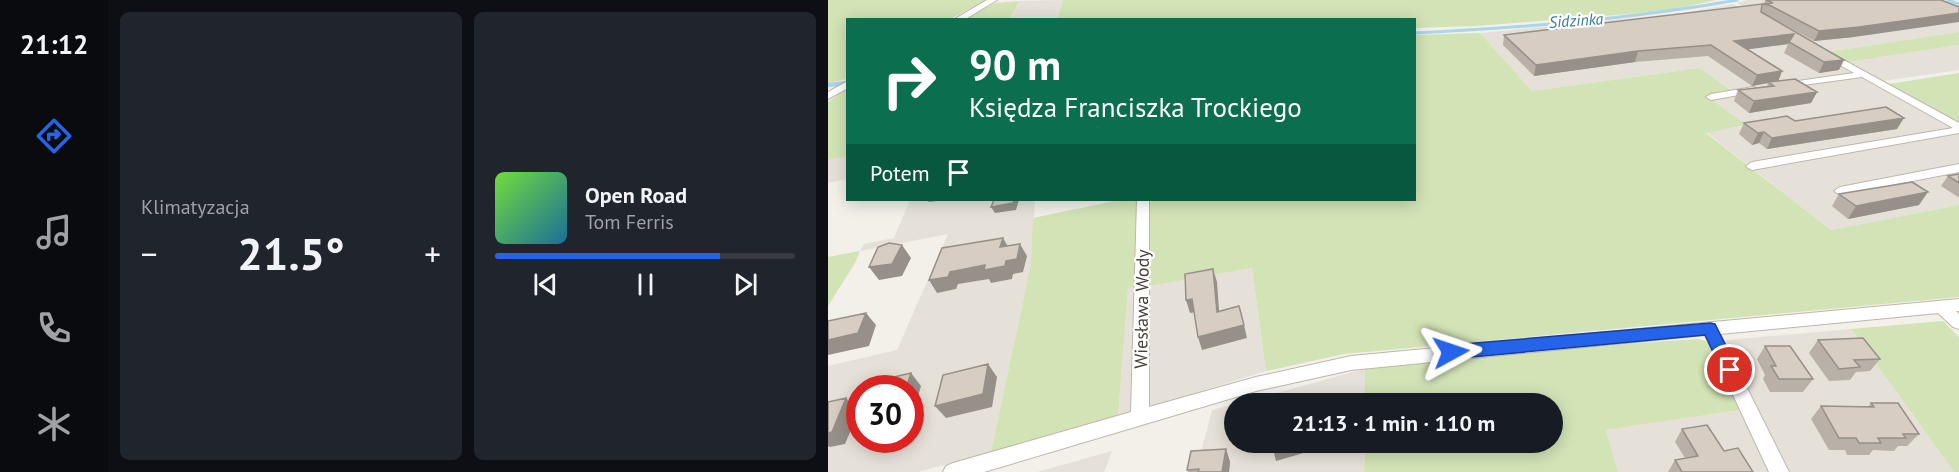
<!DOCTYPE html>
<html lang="pl">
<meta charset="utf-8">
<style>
body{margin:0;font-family:"PT Sans",sans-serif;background:#20242c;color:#f1f3f6;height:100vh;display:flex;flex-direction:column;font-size:22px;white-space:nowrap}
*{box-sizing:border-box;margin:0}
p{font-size:20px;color:#9ea1a6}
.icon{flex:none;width:33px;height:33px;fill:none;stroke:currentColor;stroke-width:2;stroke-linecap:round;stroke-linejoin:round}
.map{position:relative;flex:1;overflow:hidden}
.details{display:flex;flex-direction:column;gap:12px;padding:12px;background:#0d0f14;width:720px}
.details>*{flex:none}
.guide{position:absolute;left:18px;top:18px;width:570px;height:183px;border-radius:0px;box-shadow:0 3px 15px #0003;background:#0b6e4f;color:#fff;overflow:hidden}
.speed{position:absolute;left:18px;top:375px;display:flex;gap:12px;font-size:30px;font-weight:700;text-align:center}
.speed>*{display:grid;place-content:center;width:78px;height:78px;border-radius:50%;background:#171b24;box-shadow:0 3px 15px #0003;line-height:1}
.speed .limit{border:9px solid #d22;background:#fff;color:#111}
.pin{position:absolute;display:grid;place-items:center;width:51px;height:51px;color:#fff;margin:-26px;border:3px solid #fff;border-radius:50%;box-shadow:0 2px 6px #0007}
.me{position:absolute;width:66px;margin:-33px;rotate:85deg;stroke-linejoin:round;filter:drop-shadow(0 0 4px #0008)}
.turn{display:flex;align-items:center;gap:21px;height:126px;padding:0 24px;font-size:27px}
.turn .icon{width:78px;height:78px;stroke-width:2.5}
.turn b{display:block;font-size:42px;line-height:51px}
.then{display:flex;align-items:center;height:57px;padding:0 24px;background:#0003;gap:12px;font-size:22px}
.big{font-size:45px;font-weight:800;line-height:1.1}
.details .card{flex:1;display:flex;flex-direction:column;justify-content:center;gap:9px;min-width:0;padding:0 21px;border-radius:9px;background:#20242c}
.song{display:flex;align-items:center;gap:18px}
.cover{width:72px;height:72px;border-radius:9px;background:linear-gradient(135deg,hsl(100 70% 55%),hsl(200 70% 35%))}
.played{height:6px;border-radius:3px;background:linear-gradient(90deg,#2563eb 75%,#363941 75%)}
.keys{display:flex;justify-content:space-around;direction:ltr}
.heat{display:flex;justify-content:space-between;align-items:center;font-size:33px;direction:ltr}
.details .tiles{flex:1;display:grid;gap:12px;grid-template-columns:repeat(2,1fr)}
.trip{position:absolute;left:396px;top:393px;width:339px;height:60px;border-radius:30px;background:#171b24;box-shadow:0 3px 15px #0003;font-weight:800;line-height:60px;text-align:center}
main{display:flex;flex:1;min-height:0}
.tabs{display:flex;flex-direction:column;width:108px;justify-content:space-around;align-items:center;background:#090b0e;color:#9ea1a6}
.tabs .icon{width:42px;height:42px}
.tabs .active{color:#2563eb}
.tabs b{font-size:27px;color:#f1f3f6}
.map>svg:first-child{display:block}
.residential{fill:#e6e1d8;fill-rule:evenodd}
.green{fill:#d2e3b6}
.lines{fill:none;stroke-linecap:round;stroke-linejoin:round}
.stream-far1{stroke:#abd5ea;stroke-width:3}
.stream{stroke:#abd5ea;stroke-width:4.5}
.street-casing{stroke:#beb6ac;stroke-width:2}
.street{fill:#fff;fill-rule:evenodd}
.wall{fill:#b9b0a7}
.shaded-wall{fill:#969088}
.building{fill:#d7cdc2;stroke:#969088;stroke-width:1.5}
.route{fill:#2563eb;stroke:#184099;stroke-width:1.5}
.labels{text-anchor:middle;stroke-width:4.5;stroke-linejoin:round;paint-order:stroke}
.far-water-label{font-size:16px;font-style:italic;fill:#397ca0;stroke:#fff}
.street-label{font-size:18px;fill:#463f38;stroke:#fff}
</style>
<main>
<nav class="tabs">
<b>21:12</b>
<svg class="icon active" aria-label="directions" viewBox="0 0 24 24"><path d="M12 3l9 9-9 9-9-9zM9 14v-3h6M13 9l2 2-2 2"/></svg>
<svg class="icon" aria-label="music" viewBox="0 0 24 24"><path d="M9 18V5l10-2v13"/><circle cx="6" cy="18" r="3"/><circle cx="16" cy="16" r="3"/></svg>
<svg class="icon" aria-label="phone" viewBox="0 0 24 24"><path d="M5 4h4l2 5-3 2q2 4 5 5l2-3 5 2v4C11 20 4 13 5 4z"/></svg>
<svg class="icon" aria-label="climate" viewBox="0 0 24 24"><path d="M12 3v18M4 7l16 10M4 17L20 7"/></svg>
</nav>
<section class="details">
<div class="tiles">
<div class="card"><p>Klimatyzacja</p>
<div class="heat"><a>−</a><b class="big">21.5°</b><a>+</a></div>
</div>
<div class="card">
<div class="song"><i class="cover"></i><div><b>Open Road</b><p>Tom Ferris</p></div></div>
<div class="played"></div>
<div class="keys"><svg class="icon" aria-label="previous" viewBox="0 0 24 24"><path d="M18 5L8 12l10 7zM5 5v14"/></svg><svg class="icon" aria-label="pause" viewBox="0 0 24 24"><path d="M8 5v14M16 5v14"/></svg><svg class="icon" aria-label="next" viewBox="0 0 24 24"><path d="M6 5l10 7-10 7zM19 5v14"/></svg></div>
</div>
</div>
</section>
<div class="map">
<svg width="1131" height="472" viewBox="0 0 1131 472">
<rect width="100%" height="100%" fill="#f3efe9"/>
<path class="residential" d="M235,0l-6,19 -47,1 9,-19z
M919,0h198l14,6v26l-132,20 -90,-49z
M905,4l121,68 -1,2 -120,18 -33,-24 -168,23 -52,-58 204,-20z
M1131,45v25l-76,11 -35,-19z
M1033,76l98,54v75l-128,25 -125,-98 39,-6 -35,-28z
M19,157v22l-19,4v-23z
M82,200h125l-4,64 -40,188 -73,20h-90v-106l69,-16 51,-116 -88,17 4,-7 30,-6zM32,388h50v52h-50z
M424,268l14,103 -148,46 10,-129 27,-3z
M1023,329l103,143h-336l-12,-42 134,-20 -32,-68 16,3 2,-5z
M537,369v34l-129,1 117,-32z
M406,404v38l131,1 -1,29h-168l16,-62z
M284,451l-8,21h-67z"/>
<path class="green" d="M0,0h159l-37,19 -102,1 -1,59 -19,4z
M235,0h653l-49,11 -191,15 -61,2 -1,-8 -357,-1z
M191,1l-9,18 -47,1 32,-17z
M1131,32v13l-111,17 -21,-10z
M652,33l52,58 168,-23 33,24 -26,4 39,29 -40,8 125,97 128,-25v92l-615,57 -78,17 -14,-103 -97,17 -27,3 -10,129 -127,35 40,-188 2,-46 86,-18h295l1,-165z
M1131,73v49l-70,-38z
M19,89v68l-19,3v-58z
M32,251l-5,12 -27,43v-49z
M1115,321l16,16v135h-5l-103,-143z
M870,339l10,3 32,68 -134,20 12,42h-254l1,-29 187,-1v-38l-187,-1v-34l217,-22z"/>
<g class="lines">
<path class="stream-far1" d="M1120,0l11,4
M586,33c108,-5 217,-14 323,-33"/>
<path class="stream" d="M0,85l20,-2"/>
<g class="street-casing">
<path id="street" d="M159,0h10l-33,20h-11z
M999,51l132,72v10l-207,37 -4,-2 -2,-2 6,-4 201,-34 -91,-51 -81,11v-4l3,-1 70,-10 -30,-17 -1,-2z
M20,81v7l-20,11v-7z
M925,87l3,1v4l-45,8 -5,-3 5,-3z
M1131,164v8l-119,23 -6,-4 6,-4z
M309,200h12v207l107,-30 95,-21 608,-57v12h-3l3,3v15l-6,-2 -15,-14 -218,21 69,138h-20l-64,-137 -354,35 -95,21 -272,81h-41l3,-6 7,-3 178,-51z"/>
</g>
<use href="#street" class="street"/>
</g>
<path class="wall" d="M937,0l89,37 -40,4 -50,-27 75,56 -20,3 -35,-20 4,-9 -41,5 35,22 -4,10 39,11 -6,11 -62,10 -15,-12 4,-11 29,-4 1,-3 -16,3 -44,-30 -73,6 -101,14 -31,-31 1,-10 260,-31z
M967,121l102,8 -130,20 -8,-6 -7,2 -13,-11 5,-11z
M1131,174v23h-1l-17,-11 7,-10z
M1011,194l80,11 -71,14 -16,-13z
M990,340l62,19 -10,12 -14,1 -6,8 -21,1 -20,-28z
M937,346l48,33 -10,13h-33l-7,-13 2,-4 -8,-16z
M1043,403l48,31 -12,12h-9l-4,5 -21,-1 -4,5h-22l-2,-5h-16l-18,-31 10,-13 47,1z
M854,429l42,22 29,21h-85l7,-12 10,-2 -10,-16z
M398,449l4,13 -1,10h-41l-1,-2z"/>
<path class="shaded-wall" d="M1131,13v9l-105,15 -40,4 5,-10z
M966,34l-6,10 -58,8 4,-11z
M810,51l-3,11 -101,14 2,-11z
M1016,60l-5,10 -20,3 5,-11z
M954,71l-4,11h-10v1l-16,3 5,-11z
M989,92l-6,11 -62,10 5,-12z
M1076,118l-7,11 -130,20 5,-11z
M936,132l-5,11 -7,2 6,-12z
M1100,192l-9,13 -71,14 8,-13z
M99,200h18l-16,2z
M186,200h5l-3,10 -21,3 -4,-6z
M175,238l7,12 -10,-3z
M192,244l7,12 -4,16 -10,2 -1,5 -21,4 -2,-4 -31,5 -2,5 -19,4 -8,-13 21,-8 56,-11z
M74,245l9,13 -9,18 -23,4 -10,-13z
M385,269l4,13 3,42 -3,-12z
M364,299l4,13 -6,1 -4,-13z
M38,313l10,12 -7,21 -41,9v-15z
M416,325l3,13 -45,12 -4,-13z
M160,364l9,13 -5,30 -46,11 -11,-12z
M83,373l10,13 -11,38v-36h-4z
M18,398l13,13 -14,33 -15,3 -2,-1v-13z
M468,442h45l-65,19 -3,-12z
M398,449l4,13 -1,10h-7z"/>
<path class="building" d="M938,0h175l18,7v6l-100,14 -40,4 -50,-26 -7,-1 11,-1z
M934,4l-1,8 83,48 -20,2 -35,-20 5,-8 -60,7 48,30 -25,4 -46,-30 -73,6 -102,14 -32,-30z
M967,79l22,13 -63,9 -16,-11 36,-4 -6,-4z
M1058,107l18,11 -132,20 -8,-6 -6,1 -14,-10 43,-7 8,5z
M1131,174v9l-11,-7z
M1084,182l16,10 -72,14 -17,-12z
M166,200h20l-1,3 -22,4z
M175,238l-3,9 20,-3 -3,15 -11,2 -1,5 -21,4 1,-5 -35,7 -2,5 -19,3 13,-32z
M61,243l13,2 -10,19 -23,3 9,-20z
M385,269l4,43 22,-6 5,19 -46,12 -6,-38 -6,1 -1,-26z
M38,313l-8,20 -30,7v-19z
M1035,338l17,21 -26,1 6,7 -21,2 -21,-29z
M937,346h25l23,33h-34l-8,-13h5z
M160,364l-5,30 -48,12 8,-31z
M83,373l-5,15h-32l1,-2 13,-3 2,-5z
M511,396l2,8h-29z
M18,398l-14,34 -4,1v-31z
M1043,403h27l21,31h-16l3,4h-28l3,5h-22l-3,-5h-17l-18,-32 53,1z
M879,425l17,26 14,-3 15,24h-71l-7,-12 23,-4 -16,-27z
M444,442h24l-23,7z
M398,449l-4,23h-24l1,-3 -12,1 4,-19z"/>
<path class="route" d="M882,323l5,1 23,46 -2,5h-12l-19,-40 -254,24 -6,-2 -2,-5 2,-5 6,-2z"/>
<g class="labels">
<g class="far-water-label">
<text transform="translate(748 20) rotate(-4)" y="6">Sidzinka</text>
</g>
<g class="street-label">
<text transform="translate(314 309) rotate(-89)" y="6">Wiesława Wody</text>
</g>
</g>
</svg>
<div class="speed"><div class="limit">30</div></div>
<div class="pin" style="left:902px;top:370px;background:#d93025"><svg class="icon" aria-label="arrive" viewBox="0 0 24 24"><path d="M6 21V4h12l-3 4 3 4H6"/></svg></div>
<svg class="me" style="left:623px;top:352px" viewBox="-20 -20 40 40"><path d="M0-17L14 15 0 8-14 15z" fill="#2563eb" stroke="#fff" stroke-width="4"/></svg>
<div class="trip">21:13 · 1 min · 110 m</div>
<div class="guide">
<div class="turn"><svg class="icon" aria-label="right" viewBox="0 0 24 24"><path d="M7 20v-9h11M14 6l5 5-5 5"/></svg><div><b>90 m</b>Księdza Franciszka Trockiego</div></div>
<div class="then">Potem<svg class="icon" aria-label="arrive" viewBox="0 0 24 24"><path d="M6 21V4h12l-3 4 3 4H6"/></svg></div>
</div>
</div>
</main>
